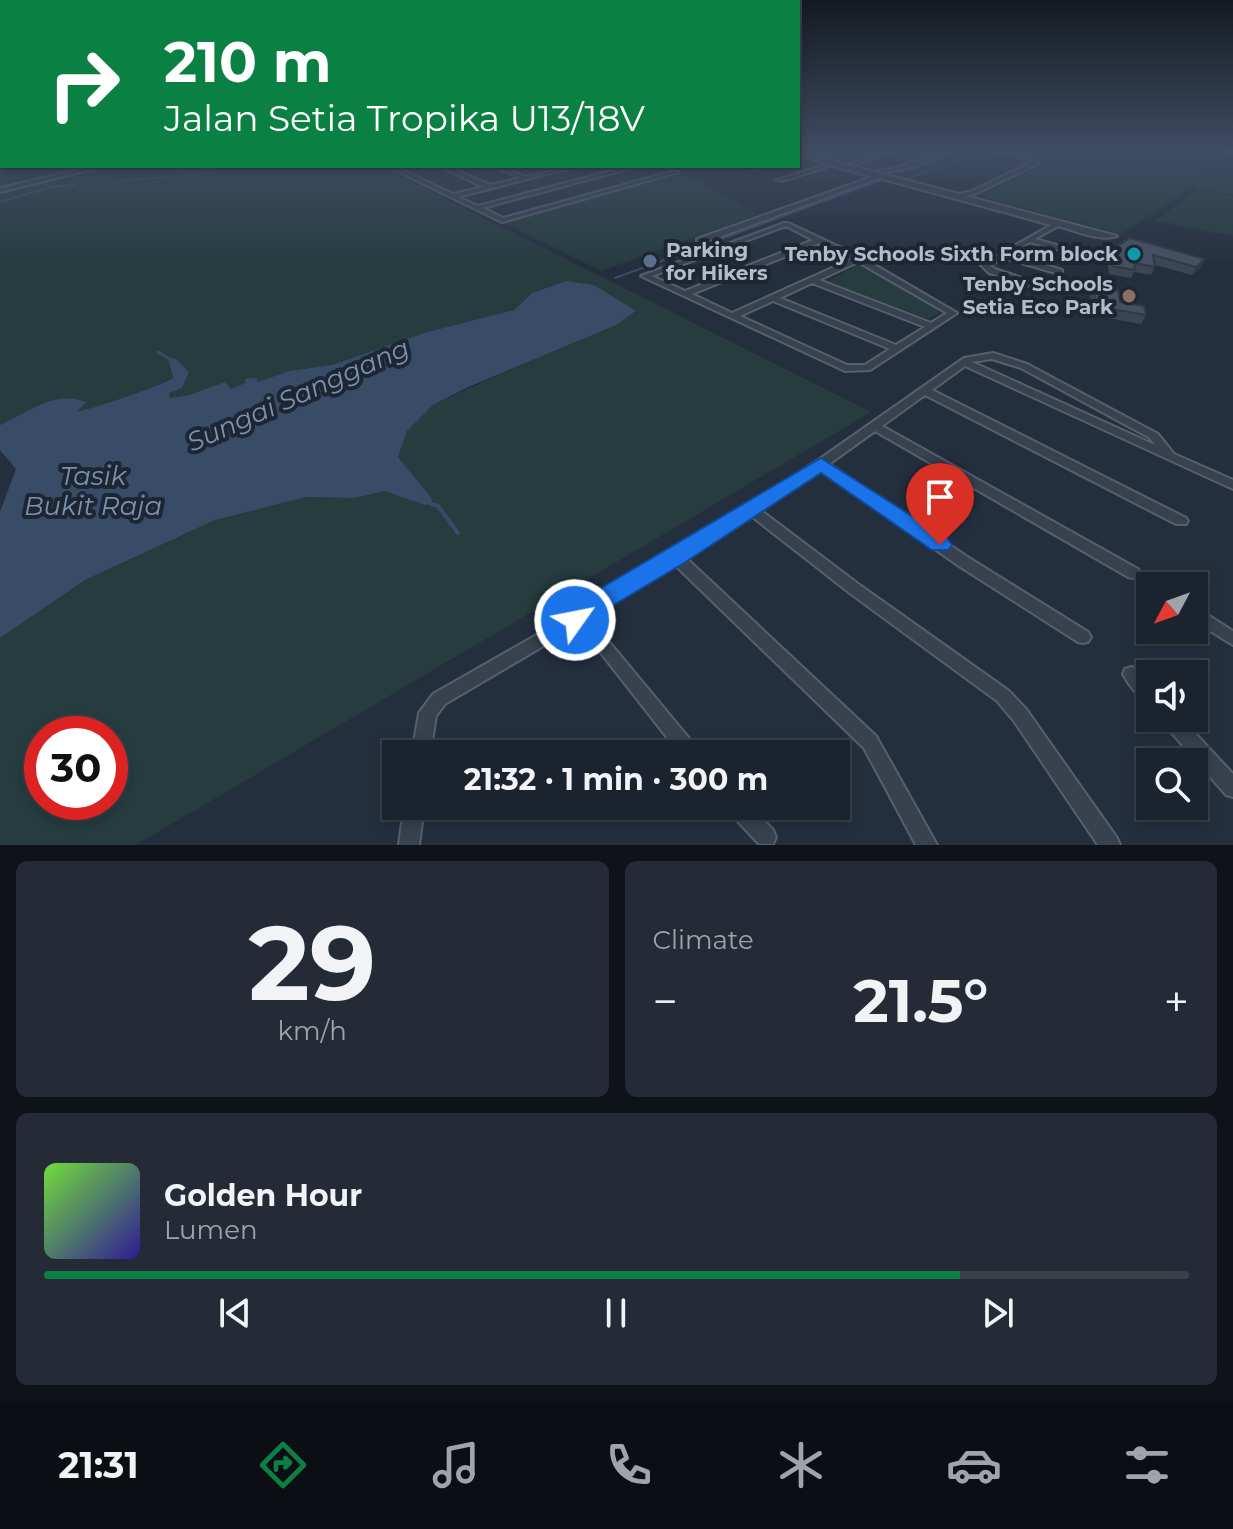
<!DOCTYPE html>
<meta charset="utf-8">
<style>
body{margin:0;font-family:Montserrat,sans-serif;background:#242b36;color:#f1f3f6;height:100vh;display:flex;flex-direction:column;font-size:30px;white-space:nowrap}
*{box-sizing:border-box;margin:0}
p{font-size:26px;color:#a0a4aa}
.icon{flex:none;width:44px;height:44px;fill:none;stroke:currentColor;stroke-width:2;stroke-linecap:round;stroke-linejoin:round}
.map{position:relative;height:845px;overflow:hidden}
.panel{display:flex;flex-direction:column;gap:16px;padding:16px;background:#0f1319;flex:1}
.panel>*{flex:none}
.guide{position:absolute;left:0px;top:0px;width:800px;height:168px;box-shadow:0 4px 12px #0003,0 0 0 2px #39404a;background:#0b8043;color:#fff;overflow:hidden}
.needle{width:52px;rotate:229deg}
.controls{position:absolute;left:1136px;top:572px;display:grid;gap:16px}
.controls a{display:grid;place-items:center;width:72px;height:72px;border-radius:0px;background:#1b232e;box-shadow:0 4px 12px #0003,0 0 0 2px #39404a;font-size:40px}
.speed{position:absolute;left:24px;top:716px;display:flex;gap:16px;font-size:40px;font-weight:700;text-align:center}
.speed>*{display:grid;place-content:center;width:104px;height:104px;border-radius:50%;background:#1b232e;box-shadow:0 4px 12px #0003,0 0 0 2px #39404a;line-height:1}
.speed .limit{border:12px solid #d22;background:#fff;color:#111}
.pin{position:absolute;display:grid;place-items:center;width:68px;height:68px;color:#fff;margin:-82px -34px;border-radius:50% 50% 50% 0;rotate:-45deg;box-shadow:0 0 8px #0007}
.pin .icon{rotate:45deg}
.me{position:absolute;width:88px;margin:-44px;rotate:57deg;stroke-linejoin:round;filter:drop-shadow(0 0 6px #0008)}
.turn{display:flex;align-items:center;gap:28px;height:168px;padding:0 32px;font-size:36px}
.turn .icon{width:104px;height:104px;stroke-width:2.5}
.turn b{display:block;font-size:56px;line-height:68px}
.big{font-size:60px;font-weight:700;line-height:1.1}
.panel .tile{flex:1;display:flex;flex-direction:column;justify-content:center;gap:12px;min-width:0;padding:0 28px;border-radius:12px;background:#242b36}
.panel .dial{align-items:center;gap:0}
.dial b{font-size:104px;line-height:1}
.song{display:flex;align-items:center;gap:24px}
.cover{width:96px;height:96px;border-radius:12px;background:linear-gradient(135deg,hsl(100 70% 55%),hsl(250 70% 35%))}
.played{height:8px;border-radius:4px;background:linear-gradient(90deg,#0b8043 80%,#39404a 80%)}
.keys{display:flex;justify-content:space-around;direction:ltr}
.heat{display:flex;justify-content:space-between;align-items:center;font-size:44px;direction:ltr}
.panel .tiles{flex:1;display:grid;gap:16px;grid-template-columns:1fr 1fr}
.tile:last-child{grid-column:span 2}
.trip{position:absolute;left:382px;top:740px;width:468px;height:80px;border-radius:0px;background:#1b232e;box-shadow:0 4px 12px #0003,0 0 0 2px #39404a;font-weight:700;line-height:80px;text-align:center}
.tabs{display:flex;height:128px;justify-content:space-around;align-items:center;background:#0b0e12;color:#a0a4aa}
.tabs .icon{width:56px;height:56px}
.tabs .current{color:#0b8043}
.tabs b{font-size:36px;color:#f1f3f6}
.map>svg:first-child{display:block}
.green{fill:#263c3f;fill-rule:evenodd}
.water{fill:#394c67}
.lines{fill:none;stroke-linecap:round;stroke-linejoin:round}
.stream-far2{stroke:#394c67;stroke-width:2}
.stream-far1{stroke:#394c67;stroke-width:3}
.stream{stroke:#394c67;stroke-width:4}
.minor-casing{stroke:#565f6c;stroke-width:4}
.highway-casing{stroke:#434c59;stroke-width:4}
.minor{fill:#38414e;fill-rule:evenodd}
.highway{fill:#746855;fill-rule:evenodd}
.wall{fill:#3b4654}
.shaded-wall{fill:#303945}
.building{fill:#455162;stroke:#303945;stroke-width:2}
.route{fill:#1a73e8;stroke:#114b97;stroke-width:2}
.culture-dot{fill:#0f9aa8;stroke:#1d2633;stroke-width:3}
.service-dot{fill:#5c6f8a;stroke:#1d2633;stroke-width:3}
.education-dot{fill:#8d6e63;stroke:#1d2633;stroke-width:3}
.labels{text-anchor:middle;stroke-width:8;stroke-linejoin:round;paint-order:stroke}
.far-poi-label{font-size:20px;font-weight:bold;fill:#b4bcc9;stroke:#1d2633;text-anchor:end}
.water-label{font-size:26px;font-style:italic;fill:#7c92b1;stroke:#1d2633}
</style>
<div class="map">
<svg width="1233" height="845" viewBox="0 0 1233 845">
<rect width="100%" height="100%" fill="#242f3e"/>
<path class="green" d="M0,150l2,16h378l491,246 -735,433h-136v-207l85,-58 130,-60 91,-23 49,1 29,-7 41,14 7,-6 -34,-41 9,-27 26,-26 203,-93 -83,-27 -21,8 -18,16 -31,11 -59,13 -92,32 -43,6 -31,11 -13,-3v4l-15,6 -5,-7 -36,13 -20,3v-5l13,-5 -14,-23 5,13c-7,6 -88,34 -95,34l7,-10c-31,-13 -57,11 -85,23zM42,734h68v68h-68z
M1057,150h48l128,25v20l-41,-8 -71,47 -142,-38 66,-32z
M682,172l77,42 -158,57 -98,-48z
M1199,189l34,8v39l-78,-15z
M858,265l82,42 -1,6 -11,6 -102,-37z"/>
<path class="water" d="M566,281l28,4 42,26 -20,14 -148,62 -35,18 -26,26 -9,26 34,42 -1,5 -6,1 -41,-14 -29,7 -49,-1 -91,23 -130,60 -85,58v-126l16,-43 -16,-19v-25c28,-12 54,-36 86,-23l-8,9c7,1 88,-27 95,-33l-5,-20 8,1 13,13 -7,16 -13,5 1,5 19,-3 36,-13 6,7 14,-6v-4l11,-1 2,4 31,-11 43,-6 92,-32 90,-23 18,-17z"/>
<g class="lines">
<path class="stream-far2" d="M907,179l77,-29
M118,181l97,-8 12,-7
M40,183l11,3
M0,202l55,-16 20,-1
M713,242l166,-61
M615,278l90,-33"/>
<path class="stream-far1" d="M158,352l10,6"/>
<path class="stream" d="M431,504l7,2 20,27"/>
<g class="minor-casing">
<path id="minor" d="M798,150h10l13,5v-2l16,-3 -14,6 21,8 115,30 13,-3 61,-29 -7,-5 -30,-5 -2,-2 36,5 9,6v2l-64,31 -9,2 151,40c-18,6 -41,-5 -59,-10l-23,13 50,14v4l-55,-15 -21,12 53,16v4h-3l-55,-16 -14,7 5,4 42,14 1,2 -4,2 -45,-14 -8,-8 70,-40 -172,-47 -176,65h-6v-4l175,-62 -35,-10 -39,-14z
M889,150h7l-41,15 -5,-1z
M948,150h7c-18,9 -58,26 -77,21l14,-2z
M95,166h10l-105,26v-4z
M387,166h7l59,28 30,-7 -44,-21h8l43,19 30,-7 -27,-12c12,0 21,8 32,10 13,1 37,-10 53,-10l-120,31 20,9 152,-40h9l-156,42 20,10 171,-47 5,1 -177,50z
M755,166h10l-13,3v-2z
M822,166l5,1 -45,14 -5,-1z
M784,223h4l73,34 96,56 -87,57 -25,1 -204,-95zM786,226l27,14 -128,51 -33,-15zM819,243l33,16 -120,54 -40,-19zM858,262l89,51 -16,10 -112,-43zM812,283l113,44 -29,18 -116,-47zM773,301l117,48 -25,16h-18l-107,-49z
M993,353l34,11 131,70 16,20 59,26v9l-268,-123 -33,24 254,128 2,3 -2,3h-10l-251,-129 -43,31 256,143 2,4 -2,4 -5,1 -5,-1 -253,-146 -46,33 140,94 119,74 3,5 -3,5 -5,1 -5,-1 -119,-76 -138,-97 -62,40 102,77 148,105 17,18 91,129 3,7h-22l-84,-124 -17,-20 -146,-107 -101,-79 -65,42 191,179 61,109h-21l-52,-97 -190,-184 -87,54 4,2 106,128 3,6h-20l-101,-129 -134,79 -9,12 -6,38h-18l7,-41 14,-19 137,-78 5,-2 4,1 -2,-2 3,-4 237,-148 147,-103zM992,359l29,9 129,70 5,7 -183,-83z
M1194,608l6,2 33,21v14l-39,-24z
M1131,667l6,2 13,14v20c-11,-4 -22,-19 -27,-29l2,-5z
M1161,718h20l52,56v23l-7,-2 -62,-71z
M404,806h20l-5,39h-20z
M727,806h23l23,24 3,7 -3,7h-14l-29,-31z"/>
</g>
<g class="highway-casing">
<path id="highway" d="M1225,150h8v2h-7z"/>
</g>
<use href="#minor" class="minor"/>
<use href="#highway" class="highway"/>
</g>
<path class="wall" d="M1111,251l94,8 -4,8 -9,8 -37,-10v2l-4,8 -17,-3 -3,6 -22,-4 -2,-15z
M1094,285l26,17 26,13 -5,9 -50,-9 -1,-21z"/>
<path class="shaded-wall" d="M1205,259l-4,8 -9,8 4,-8z"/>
<path class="building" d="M1130,238l75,21 -9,8 -43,-12 2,12 -21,-4 1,7 -23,-4 -1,-15z
M1094,285l24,5 2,12 24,4 2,9 -51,-9z"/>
<linearGradient id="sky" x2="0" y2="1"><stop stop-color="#141a22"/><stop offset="0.56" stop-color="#3f4d63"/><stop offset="1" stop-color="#3f4d63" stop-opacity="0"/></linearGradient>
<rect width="1233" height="268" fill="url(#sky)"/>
<path class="route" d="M821,458l127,81 4,6 -4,5h-16l-111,-77 -137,90 -97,58 -3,6 -9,3 -9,-3 -4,-7 7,-13z"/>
<circle class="culture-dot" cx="1134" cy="254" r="8"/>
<circle class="service-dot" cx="650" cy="261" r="8"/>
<circle class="education-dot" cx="1129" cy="296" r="8"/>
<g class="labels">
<g class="far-poi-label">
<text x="666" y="257" text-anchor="start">Parking<tspan x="666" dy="23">for Hikers</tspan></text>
<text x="1118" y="261">Tenby Schools Sixth Form block</text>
<text x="1113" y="291">Tenby Schools<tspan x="1113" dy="23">Setia Eco Park</tspan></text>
</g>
<g class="water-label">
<text transform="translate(298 395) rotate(-24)" y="9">Sungai Sanggang</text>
<text x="93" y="485">Tasik<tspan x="93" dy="30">Bukit Raja</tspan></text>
</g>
</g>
</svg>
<div class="controls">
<a><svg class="needle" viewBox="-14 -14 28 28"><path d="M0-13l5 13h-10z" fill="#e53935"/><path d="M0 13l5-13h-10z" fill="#a0a4aa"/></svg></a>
<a><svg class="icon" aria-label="sound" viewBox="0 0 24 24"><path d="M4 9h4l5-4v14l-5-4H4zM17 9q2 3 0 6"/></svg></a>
<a><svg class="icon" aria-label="search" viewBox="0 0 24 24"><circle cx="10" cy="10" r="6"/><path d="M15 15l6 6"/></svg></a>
</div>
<div class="speed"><div class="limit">30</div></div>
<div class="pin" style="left:940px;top:545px;background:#d93025"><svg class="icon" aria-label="arrive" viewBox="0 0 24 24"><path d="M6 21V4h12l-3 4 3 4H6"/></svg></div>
<svg class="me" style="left:575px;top:620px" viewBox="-20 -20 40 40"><circle r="17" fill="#1a73e8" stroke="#fff" stroke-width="3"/><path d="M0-11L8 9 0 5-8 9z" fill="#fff"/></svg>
<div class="trip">21:32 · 1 min · 300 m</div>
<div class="guide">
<div class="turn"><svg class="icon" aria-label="right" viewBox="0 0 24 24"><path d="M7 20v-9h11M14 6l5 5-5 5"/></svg><div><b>210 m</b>Jalan Setia Tropika U13/18V</div></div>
</div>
</div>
<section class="panel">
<div class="tiles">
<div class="tile dial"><b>29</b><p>km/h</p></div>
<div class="tile"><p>Climate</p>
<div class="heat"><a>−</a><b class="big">21.5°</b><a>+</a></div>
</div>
<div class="tile">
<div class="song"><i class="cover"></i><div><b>Golden Hour</b><p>Lumen</p></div></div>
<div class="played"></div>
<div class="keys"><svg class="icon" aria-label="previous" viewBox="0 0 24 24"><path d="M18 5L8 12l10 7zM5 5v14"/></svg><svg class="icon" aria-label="pause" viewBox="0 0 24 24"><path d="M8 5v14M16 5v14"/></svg><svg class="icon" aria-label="next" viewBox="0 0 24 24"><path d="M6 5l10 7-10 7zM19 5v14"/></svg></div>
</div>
</div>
</section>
<nav class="tabs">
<b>21:31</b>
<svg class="icon current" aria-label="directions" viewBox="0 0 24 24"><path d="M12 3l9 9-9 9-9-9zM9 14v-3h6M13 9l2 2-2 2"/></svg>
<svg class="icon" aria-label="music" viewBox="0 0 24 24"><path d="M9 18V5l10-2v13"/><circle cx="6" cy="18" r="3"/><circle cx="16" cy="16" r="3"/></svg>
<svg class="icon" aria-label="phone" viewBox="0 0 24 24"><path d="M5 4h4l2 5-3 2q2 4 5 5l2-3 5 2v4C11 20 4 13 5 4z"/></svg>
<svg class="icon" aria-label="climate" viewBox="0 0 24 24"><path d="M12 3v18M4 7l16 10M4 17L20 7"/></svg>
<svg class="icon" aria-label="car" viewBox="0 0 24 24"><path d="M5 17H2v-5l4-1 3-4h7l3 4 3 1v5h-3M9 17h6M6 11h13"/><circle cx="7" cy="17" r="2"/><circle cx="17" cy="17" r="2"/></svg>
<svg class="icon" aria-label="filters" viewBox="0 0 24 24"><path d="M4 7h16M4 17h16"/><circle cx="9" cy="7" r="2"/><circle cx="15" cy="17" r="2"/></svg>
</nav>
